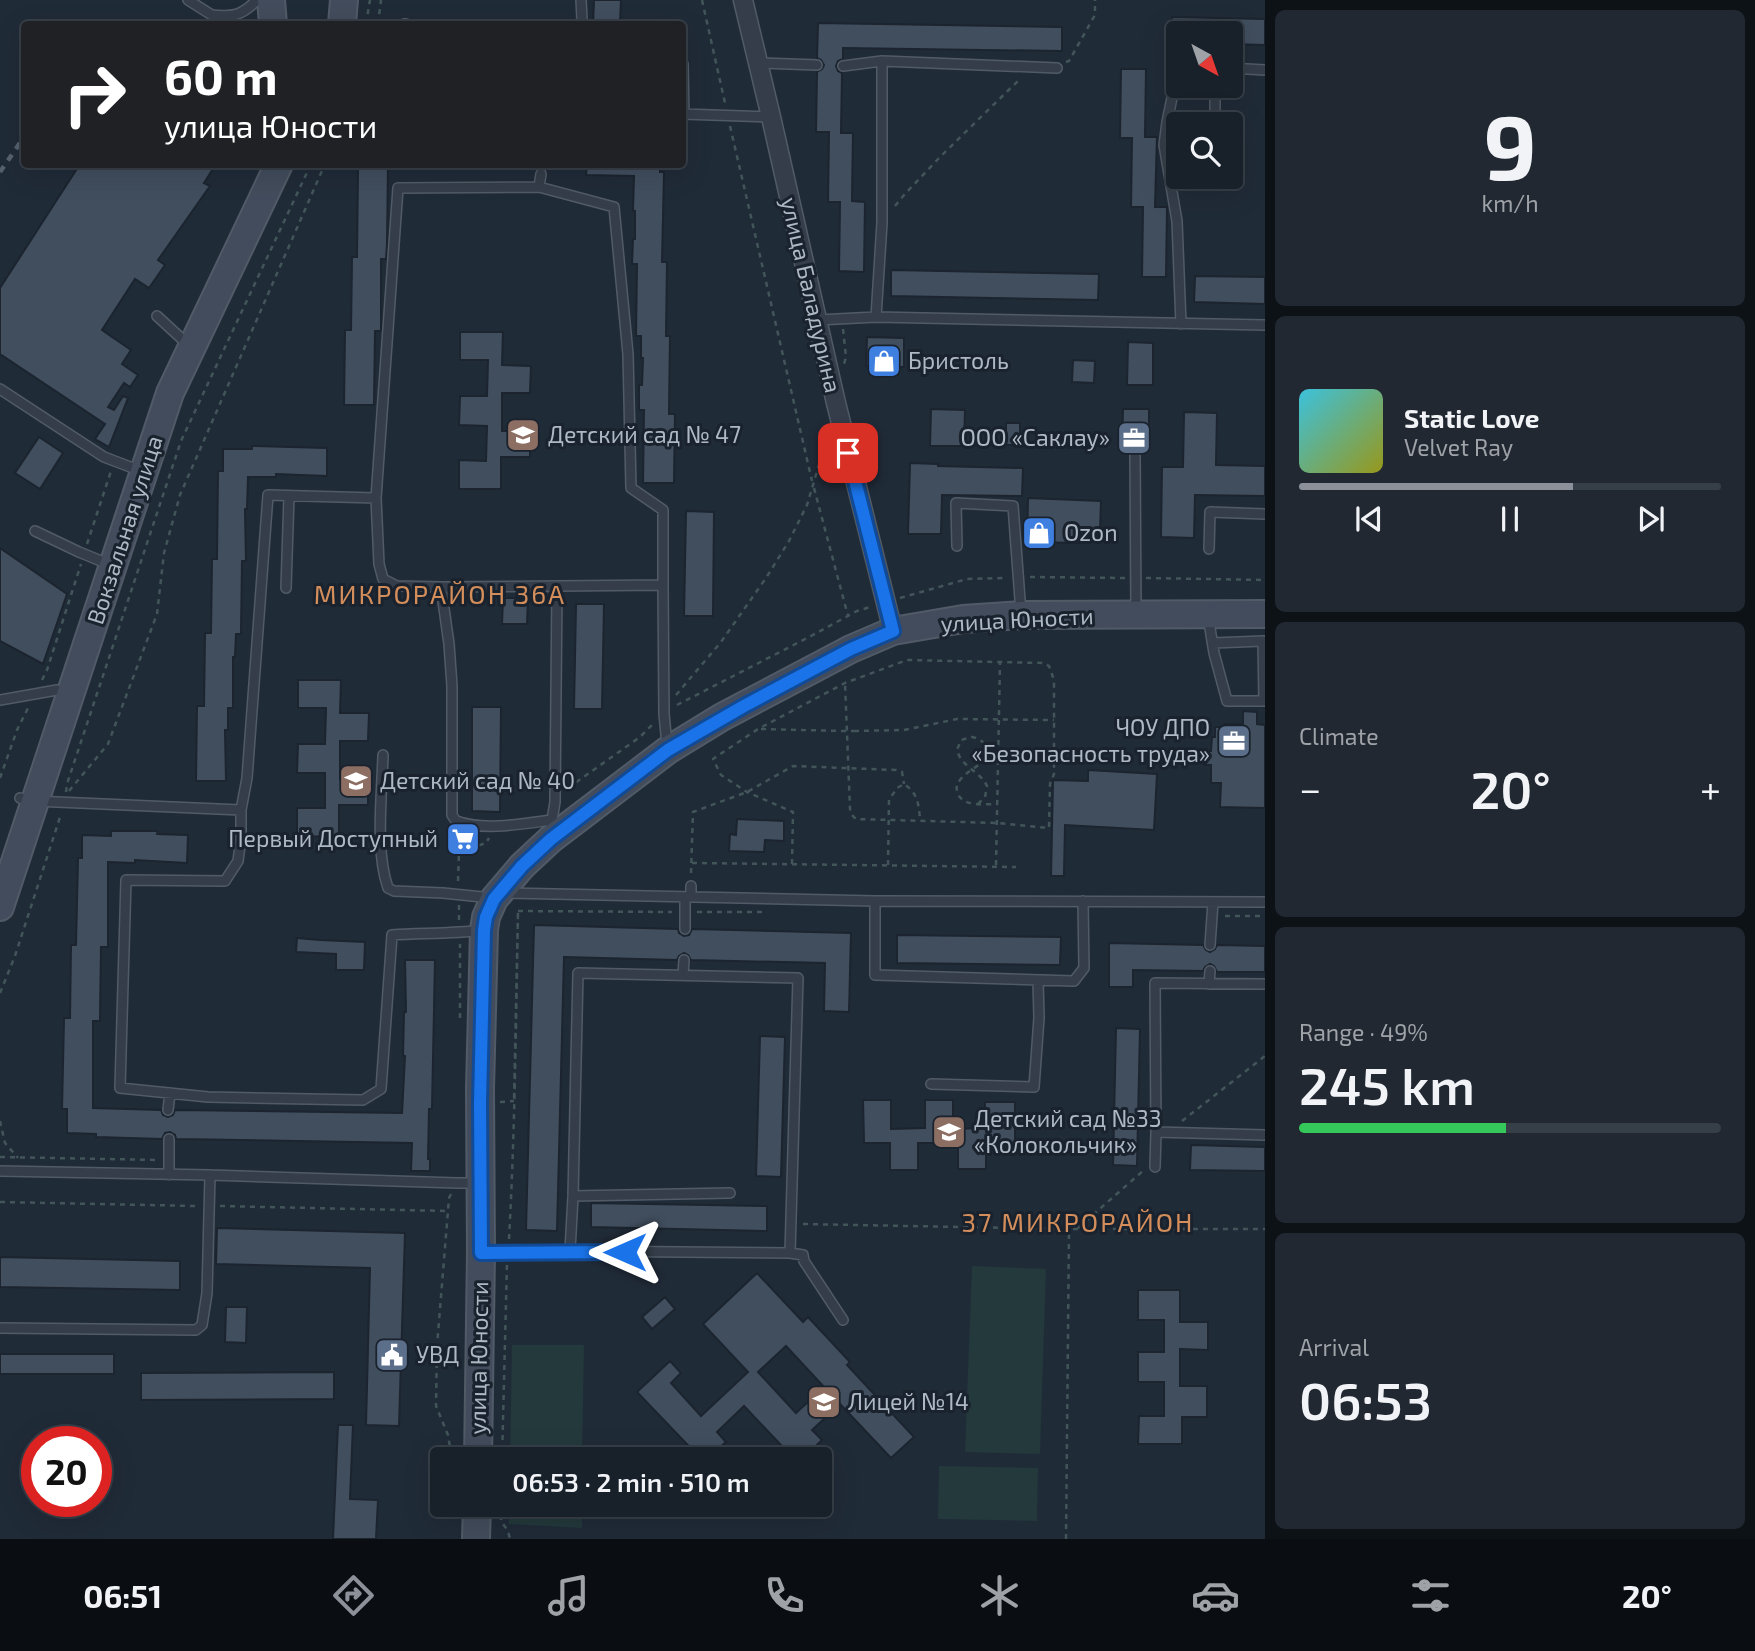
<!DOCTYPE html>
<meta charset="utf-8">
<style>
body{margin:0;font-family:"Exo 2",sans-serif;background:#212832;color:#f1f3f6;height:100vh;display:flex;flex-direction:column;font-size:26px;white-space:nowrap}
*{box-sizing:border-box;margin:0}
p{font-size:23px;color:#9fa3a8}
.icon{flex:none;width:38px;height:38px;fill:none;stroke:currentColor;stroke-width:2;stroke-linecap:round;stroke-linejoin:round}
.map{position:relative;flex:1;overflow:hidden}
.details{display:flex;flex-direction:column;gap:10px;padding:10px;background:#0d1217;width:490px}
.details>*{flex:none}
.banner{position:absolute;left:21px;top:21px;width:665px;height:147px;border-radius:7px;box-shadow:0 7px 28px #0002,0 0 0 2px #363e47;background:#202124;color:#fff;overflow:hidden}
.needle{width:46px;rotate:140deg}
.fabs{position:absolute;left:1166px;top:21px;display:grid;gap:14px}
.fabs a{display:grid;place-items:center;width:77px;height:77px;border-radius:7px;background:#18202a;box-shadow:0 7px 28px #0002,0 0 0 2px #363e47;font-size:35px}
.speed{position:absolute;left:21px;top:1426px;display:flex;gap:14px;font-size:35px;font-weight:700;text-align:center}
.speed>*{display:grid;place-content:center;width:91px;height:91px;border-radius:50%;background:#18202a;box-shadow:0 7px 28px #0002,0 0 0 2px #363e47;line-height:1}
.speed .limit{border:10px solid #d22;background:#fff;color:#111}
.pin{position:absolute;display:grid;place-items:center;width:60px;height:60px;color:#fff;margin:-30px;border-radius:14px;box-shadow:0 4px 10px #0006}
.me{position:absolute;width:77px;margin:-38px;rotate:270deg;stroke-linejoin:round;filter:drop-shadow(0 0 5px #0008)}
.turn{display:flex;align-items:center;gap:24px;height:147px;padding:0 28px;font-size:32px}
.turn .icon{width:91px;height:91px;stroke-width:2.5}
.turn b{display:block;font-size:49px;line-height:60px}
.big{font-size:52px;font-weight:600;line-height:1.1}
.details .tile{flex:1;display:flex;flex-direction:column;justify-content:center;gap:10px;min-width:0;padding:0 24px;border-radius:10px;background:#212832}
.details .dial{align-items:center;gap:0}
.dial b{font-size:91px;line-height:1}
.song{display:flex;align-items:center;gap:21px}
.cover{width:84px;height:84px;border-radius:10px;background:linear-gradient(135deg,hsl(190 70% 55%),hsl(60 70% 35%))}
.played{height:7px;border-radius:4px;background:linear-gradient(90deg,#8c9099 65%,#363e47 65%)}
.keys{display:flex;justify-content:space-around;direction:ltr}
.heat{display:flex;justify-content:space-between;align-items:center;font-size:38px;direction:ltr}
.charge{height:10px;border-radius:5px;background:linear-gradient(90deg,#34c759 49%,#363e47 0)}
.trip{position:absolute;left:430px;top:1447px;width:402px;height:70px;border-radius:7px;background:#18202a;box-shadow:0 7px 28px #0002,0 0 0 2px #363e47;font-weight:600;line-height:70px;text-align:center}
.menu{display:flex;height:112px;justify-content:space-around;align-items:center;background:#0a0d11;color:#9fa3a8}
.menu .icon{width:49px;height:49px}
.menu .active{color:#8c9099}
.menu b{font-size:32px;color:#f1f3f6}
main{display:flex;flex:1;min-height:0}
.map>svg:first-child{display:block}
.park{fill:#23393b}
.building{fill:#414e5e;stroke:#1b242f;stroke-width:2;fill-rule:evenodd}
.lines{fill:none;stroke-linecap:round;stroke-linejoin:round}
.lane-casing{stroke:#515b67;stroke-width:12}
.street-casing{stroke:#515b67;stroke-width:21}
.secondary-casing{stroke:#515b67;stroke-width:30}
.path{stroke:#425659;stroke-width:2.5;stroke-dasharray:5 5;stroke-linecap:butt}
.lane{stroke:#343d49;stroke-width:9}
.street{stroke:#343d49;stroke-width:18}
.secondary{stroke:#424c5c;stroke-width:26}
.rail{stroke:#566170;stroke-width:4.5;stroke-dasharray:7 7;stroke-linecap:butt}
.path-bridge{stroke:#425659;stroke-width:2.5;stroke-dasharray:5 5;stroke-linecap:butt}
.route-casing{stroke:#114b97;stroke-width:18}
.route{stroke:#1a73e8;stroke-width:12}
.labels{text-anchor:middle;stroke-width:6;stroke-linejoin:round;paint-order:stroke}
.street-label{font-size:23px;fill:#aeb8c5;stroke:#19222d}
.poi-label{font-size:23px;fill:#aeb8c5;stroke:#19222d;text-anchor:start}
.quarter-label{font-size:26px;letter-spacing:2px;fill:#d48e5b;stroke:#19222d}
</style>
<main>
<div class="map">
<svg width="1265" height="1539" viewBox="0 0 1265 1539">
<rect width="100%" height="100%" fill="#202b38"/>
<path class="park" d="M972,1266l74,3 -6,185 -75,-2z
M512,1345h72l-2,114h-72z
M939,1466l99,2 -1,53 -99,-2z
M509,1505h73v23l-73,-4z"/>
<path class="building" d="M594,0h27l-1,24h-27z
M1172,17l93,2v26l-35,-1v-11h-58z
M818,23l244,4v24l-219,-3v11l-5,2 -2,5 2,5 4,2 -1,60h12l-1,68 13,1 -1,70 -25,-1 1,-69h-12l1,-70h-13l1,-60 5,-3 2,-4 -3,-5 -4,-2z
M1121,69h25l-1,68h12l-2,70h12l-1,70h-24l1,-70h-12l1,-69h-12z
M80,164h136l-12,19 6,3 -52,74 7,5 -16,23 -14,-9 -33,51 29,20 -9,14 16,11 -8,12 -6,-4 -16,24 6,3 9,-14 5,2 -19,49 -14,-8 10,-15 -105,-70v-66z
M362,164h26l-1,80 -1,15h-5v72h-6l-1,74h-30l1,-75h6l1,-73h5l1,-88h4z
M587,164h73v8h4l-2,90h5l-1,74h4l-1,78h6l-1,69h-31l1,-73h-5v-25h3l1,-27h-2v-22h-5l1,-72h-5l1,-25h2v-28h-2l1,-35 -48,-1z
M891,270l208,4 -1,26 -207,-4z
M1195,276l70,1v27l-71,-2z
M460,332h43l-1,33 29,1 -1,27h-28v38h28v26h-29v32h-42v-29l27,1 1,-35 -28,-1 1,-29h27l1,-36h-28z
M867,337l37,1v29l-38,-1z
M1128,342l25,1v42h-26z
M1073,360l22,1 -1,22 -22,-1z
M931,409l34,1 -1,36h-34z
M1123,409h26v38l-27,-1z
M1184,412l33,1 -1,52 49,1v30l-70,-1 -1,43 -33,-1 1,-70h21z
M1006,423h14v22h-14z
M39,437l24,16 -23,36 -25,-16z
M252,446l75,2v28l-51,-2v3h-28l-1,32h-2l1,52h-4l-1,73h-5l-1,23h-2v51h-5v22h-3l1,51h-30l1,-75h7l1,-73h6l1,-74h5l1,-88h5v-22h29z
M910,463l28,1v2l85,2 -1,28 -80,-1 -1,39h-33z
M1028,498l73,3 -1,31h-21l-1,11 -51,-1z
M686,511l28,1 -1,104h-29z
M0,548l67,46 -24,70 -43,-23z
M503,598h25l-1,26h-25z
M576,604h28l-2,105h-28z
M298,680h43l-1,33h29l-1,28h-28v38h28v26h-29v32l-42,-1v-28h28v-35h-28l1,-29h27l1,-36h-28z
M472,707h29l-1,105 -28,-1z
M1243,711l14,1v12l8,1v83l-45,-1 1,-24h-10v-18h-7v-14h7l1,-14h3v-10h9v-3h19z
M1088,770l69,4 -3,56 -89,-5 -1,51h-13l2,-96 35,1z
M737,819l47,2v20l-19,-1 -1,12 -35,-1 1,-17 6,1z
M111,831h47l-1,3 31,1 -1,28 -52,-3v3l-27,-1v85h-7l-1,74h-7v87l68,2 2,5 5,2 5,-2 2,-5 227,3 3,-57h-2l1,-44h2l-1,-52h30l-3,149h-3l-1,50h2v12h-19l1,-28 -236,-4 -1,-4 -5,-3 -5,1 -3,6 -66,-2v-3l-29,-1v-24h-5l2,-91h6l1,-73h5l2,-87h4v-23l29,1z
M534,925l144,4 1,4 5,3 5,-1 3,-6 159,4 -2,79 -25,-1 1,-48 -134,-3 -3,-5 -4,-2 -5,3 -2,4 -113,-3 -7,274 -31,-1z
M897,935l164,2 -1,28 -163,-2z
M297,938l23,2 45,2 -1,28h-28v-16l-40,-2z
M1109,943l94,2 3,5 4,2 5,-3 2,-4 48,1v26h-48l-3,-6 -4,-2 -5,3 -2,4 -70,-1v17h-24z
M1116,1028l24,1 -3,137 -24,-1z
M760,1036l25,1 -4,140 -25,-1z
M863,1100h28v29l34,-1v-28h28v29l32,-1v-26h30v41h-29v26h-28v-26h-40v27h-28v-27h-26z
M1191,1145l74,2v24l-75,-1z
M591,1203l176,3v25l-176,-4z
M217,1228l188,5 -6,193 -33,-1 4,-157 -154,-4z
M0,1257l180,4v29l-180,-3z
M757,1273l46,49 5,-5 42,45 -3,3 67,72 -23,21 -51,-54 -28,26 10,10 -21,20h-6l-51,-54 -27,26 9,10 -20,18h-4l-65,-68 33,-31 11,12 -10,10 30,33 47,-44 -45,-48zM786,1346l38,41 -28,26 -38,-41z
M1138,1290h42v32h28v28l-28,-1v37h27v31h-25v27h-44l1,-28h25v-34h-26v-30h26v-32h-26z
M665,1297l10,12 -23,20 -10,-12z
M226,1307h21l-1,36 -21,-1z
M0,1354h114v20h-114z
M334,1372v27l-193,1v-27z
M338,1425h15l-3,74 28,1 -2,39h-43z
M589,1505h53v12l-53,-1z"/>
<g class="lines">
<g class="lane-casing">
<path id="lane" d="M188,0l38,24
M212,15c21,2 29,1 45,-15
M404,24h2
M580,24l2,-5 -1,-19
M759,63l58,2
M683,64l1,50
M843,66l39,-5
M1230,68l35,2
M1178,69l-11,53 -3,23 13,76 4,103
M1215,86v38
M682,114l89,3
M539,187l2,-13
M157,316l25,23
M876,317l6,-94v-162l175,7
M818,320l58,-3 389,8
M0,389l104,68 29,11
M1135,454l1,159
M376,498l-108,-3 -21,283 -6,32v28l-3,23 -13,20 -99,-1 -6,208 88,9 155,3 18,-11 11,-154c30,-2 60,-1 90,-5
M35,531l44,21 22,9
M957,546l-1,-43 57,3 8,107
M1209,549l1,-37 55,2
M663,585v-75l-32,-22 -3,-134 -14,-147 -75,-20 -141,1 -22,310 3,66 4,15 14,7 44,1 222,-2 1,129 3,31
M441,587l8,57 3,42v129l4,6c27,10 66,3 95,-1
M286,588l3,-92
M1208,616l6,37 13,48h37l-1,-60 -50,2
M0,700l57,-10
M383,755c-1,39 -8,96 5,133l6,3 49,2 49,5
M20,798l14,3 207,9
M551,826l4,-24 2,-216
M691,886v11
M507,893l368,8 390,1
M685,897v32
M875,901v74l199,6 10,-13 -1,-67
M1210,945l3,-43
M683,975l1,-15
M1209,984l1,-13
M1265,984l-110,-1 1,149 109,3
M931,1084l103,3 5,-69 -1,-38
M168,1110l2,-17
M1155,1167l1,-35
M0,1171l210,4 247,8h21
M169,1175v-36
M573,1196l157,-3
M484,1253l86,-2 220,2 8,-275 -220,-5 -5,223 -3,55
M790,1253l13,2 1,6 39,59
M0,1328l196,2 6,-5 5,-32 3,-118"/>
</g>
<g class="street-casing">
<path id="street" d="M743,0l28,117 65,286 57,228"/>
</g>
<g class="secondary-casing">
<path id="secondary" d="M271,0l2,24
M342,24l2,-24
M0,907l170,-514 109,-229
M478,1460l3,-207 -1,-164 4,-159 2,-13 8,-18 28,-33 29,-27 117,-89 54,-33 129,-68 42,-18 70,-12 58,-4 244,-1
M476,1539l1,-34"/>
</g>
<path class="path" d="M702,0l23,103
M366,24l4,-24
M378,24l3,-24
M1066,62l3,-1 26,-46v-15
M730,126l82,355
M895,206l9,-11 36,-38 81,-79
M843,329l3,28 -2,7
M814,488l34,128
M87,544l24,-73
M1030,577l95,1
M1146,578l119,2
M900,598l67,-19 39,-1
M42,680l5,-10 34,-106
M676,695l45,-53 45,-64 23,-37 18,-36 20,-67
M677,705l134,-69 46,-25 13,-4
M761,729l80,2
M854,731l50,-1 53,-11 97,1
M0,778l17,-48 11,-22
M568,788l72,-51 12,-12
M69,791l39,-47 49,-130 7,-61 16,-58 145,-331
M66,792l1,-8 114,-343 130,-277
M978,804l7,-7 2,-11c-7,-15 -26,-19 -30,-36l4,-10 11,-3c12,2 15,9 14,20 -7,10 -19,14 -26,23 -3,4 -4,6 -3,11 4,17 27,13 41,13
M692,863l324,4
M792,864l1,-52 -46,-20 -26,-17 -8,-16 45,-30 87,-46 62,-23 136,3 6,3 5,14v94l-4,10 -1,44 -52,-5 -141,-4 -5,-5 -1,-5 -5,-126
M888,865l1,-65 8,-12 7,-4c14,9 15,21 16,37
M996,865l4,-203
M691,873l2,-61 54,-20 46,-26 103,4 6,2 2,12
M458,881l1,-29 27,-9 3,-5
M459,905v15
M518,911l154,1
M697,912h70
M1225,916h40
M0,993l15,-37 46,-142
M460,1018v-74
M500,1102l14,-1
M0,1121l5,22 13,15
M1182,1121l83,-65
M0,1157l158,3
M451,1194l-2,4 -12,148 -1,60 12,29 4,25
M0,1202l196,4
M220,1206l228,5
M803,1224l266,5h196
M1078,1228l66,-58
M509,1239c6,-109 7,-219 9,-328l-4,190
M502,1460l5,-197
M501,1505v16l7,10 2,8
M1066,1539l3,-310"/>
<use href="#lane" class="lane"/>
<use href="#street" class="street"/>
<use href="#secondary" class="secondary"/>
<path class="rail" d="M0,172l24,-35"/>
<path class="path-bridge" d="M841,731h13"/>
</g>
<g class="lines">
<g class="route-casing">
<path id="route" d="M625,1252l-144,1 -1,-150 4,-173 2,-13 8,-18 28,-33 29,-27 117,-89 76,-44 107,-57 42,-18 -45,-178"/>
</g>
<use href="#route" class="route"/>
</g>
<defs>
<g id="shop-square" transform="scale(1.75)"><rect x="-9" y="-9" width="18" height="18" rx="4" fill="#3f7fe0" stroke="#19222d"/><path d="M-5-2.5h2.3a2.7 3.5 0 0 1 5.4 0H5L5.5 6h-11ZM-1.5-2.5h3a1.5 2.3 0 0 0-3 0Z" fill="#fff"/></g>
<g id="school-square" transform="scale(1.75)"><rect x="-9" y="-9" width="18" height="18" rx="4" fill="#8d6e63" stroke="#19222d"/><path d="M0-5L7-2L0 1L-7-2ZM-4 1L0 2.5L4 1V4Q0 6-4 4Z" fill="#fff"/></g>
<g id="office-square" transform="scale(1.75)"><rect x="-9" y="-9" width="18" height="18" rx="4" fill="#5c6f8a" stroke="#19222d"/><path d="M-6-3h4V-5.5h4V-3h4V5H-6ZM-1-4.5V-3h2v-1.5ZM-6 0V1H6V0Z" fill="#fff"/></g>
<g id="supermarket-square" transform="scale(1.75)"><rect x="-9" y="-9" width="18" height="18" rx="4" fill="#3f7fe0" stroke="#19222d"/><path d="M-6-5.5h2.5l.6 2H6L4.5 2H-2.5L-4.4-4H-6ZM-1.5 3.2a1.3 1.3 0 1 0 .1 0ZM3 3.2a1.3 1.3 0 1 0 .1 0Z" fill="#fff"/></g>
<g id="civic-square" transform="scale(1.75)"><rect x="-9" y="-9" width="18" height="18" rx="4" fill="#5c6f8a" stroke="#19222d"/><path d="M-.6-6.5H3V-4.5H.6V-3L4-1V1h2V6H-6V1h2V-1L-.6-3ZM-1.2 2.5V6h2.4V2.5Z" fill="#fff"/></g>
</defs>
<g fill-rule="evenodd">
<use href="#shop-square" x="884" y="361"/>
<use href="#school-square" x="523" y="435"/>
<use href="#office-square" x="1134" y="438"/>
<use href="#shop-square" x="1039" y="533"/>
<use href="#office-square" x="1234" y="741"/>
<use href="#school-square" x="356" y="781"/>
<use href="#supermarket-square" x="463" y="839"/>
<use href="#school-square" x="949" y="1132"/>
<use href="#civic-square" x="392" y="1355"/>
<use href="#school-square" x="824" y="1402"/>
</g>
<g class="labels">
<g class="street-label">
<text transform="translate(811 295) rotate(77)" y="8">улица Баладурина</text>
<text transform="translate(125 530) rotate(-72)" y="8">Вокзальная улица</text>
<text transform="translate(1017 620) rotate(-3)" y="8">улица Юности</text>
<text transform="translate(479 1358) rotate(-89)" y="8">улица Юности</text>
</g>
<g class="poi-label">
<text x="908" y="369">Бристоль</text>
<text x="548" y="443">Детский сад № 47</text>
<text x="1110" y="446" text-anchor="end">ООО «Саклау»</text>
<text x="1064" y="541">Ozon</text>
<text x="1210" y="736" text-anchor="end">ЧОУ ДПО<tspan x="1210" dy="26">«Безопасность труда»</tspan></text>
<text x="380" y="789">Детский сад № 40</text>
<text x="438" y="847" text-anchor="end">Первый Доступный</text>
<text x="974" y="1127">Детский сад №33<tspan x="974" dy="26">«Колокольчик»</tspan></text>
<text x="416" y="1363">УВД</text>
<text x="848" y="1410">Лицей №14</text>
</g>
<g class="quarter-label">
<text x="440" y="604">МИКРОРАЙОН 36А</text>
<text x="1078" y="1232">37 МИКРОРАЙОН</text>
</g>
</g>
</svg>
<div class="fabs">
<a><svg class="needle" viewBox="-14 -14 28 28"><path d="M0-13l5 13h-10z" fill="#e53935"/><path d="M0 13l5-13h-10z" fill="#9fa3a8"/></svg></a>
<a><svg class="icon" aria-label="search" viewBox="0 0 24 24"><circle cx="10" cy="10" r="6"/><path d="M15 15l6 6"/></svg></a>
</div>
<div class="speed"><div class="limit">20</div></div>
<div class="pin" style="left:848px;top:453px;background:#d93025"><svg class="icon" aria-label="arrive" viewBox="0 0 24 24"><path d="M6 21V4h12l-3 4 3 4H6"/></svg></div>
<svg class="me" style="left:625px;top:1252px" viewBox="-20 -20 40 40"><path d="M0-17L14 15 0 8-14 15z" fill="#1a73e8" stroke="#fff" stroke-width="4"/></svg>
<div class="trip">06:53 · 2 min · 510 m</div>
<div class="banner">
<div class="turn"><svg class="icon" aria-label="right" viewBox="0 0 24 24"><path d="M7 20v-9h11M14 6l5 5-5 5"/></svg><div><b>60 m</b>улица Юности</div></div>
</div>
</div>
<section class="details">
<div class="tile dial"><b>9</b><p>km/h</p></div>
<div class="tile">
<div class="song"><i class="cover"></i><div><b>Static Love</b><p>Velvet Ray</p></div></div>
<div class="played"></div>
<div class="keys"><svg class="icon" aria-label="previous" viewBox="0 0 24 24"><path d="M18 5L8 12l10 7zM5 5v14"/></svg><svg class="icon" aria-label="pause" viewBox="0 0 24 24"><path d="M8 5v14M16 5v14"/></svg><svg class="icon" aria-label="next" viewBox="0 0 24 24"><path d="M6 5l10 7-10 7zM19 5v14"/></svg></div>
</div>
<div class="tile"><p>Climate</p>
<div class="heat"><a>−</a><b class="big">20°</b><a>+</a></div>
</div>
<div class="tile"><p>Range · 49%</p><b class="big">245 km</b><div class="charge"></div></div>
<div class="tile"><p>Arrival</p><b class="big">06:53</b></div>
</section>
</main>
<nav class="menu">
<b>06:51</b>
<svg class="icon active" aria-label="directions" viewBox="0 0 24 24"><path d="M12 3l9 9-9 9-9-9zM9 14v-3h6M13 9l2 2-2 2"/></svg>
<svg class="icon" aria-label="music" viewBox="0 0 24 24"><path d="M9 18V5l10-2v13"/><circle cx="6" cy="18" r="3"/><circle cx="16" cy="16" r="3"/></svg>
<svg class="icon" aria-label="phone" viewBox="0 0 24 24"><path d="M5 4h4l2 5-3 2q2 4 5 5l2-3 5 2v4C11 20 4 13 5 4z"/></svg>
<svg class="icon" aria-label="climate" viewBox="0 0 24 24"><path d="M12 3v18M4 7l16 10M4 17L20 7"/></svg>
<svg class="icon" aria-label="car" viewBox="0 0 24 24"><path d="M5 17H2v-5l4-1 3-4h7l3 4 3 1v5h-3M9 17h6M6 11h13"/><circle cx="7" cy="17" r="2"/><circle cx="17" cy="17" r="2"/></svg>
<svg class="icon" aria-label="filters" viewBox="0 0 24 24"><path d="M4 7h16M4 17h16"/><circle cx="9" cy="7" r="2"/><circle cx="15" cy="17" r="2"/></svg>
<b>20°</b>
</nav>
